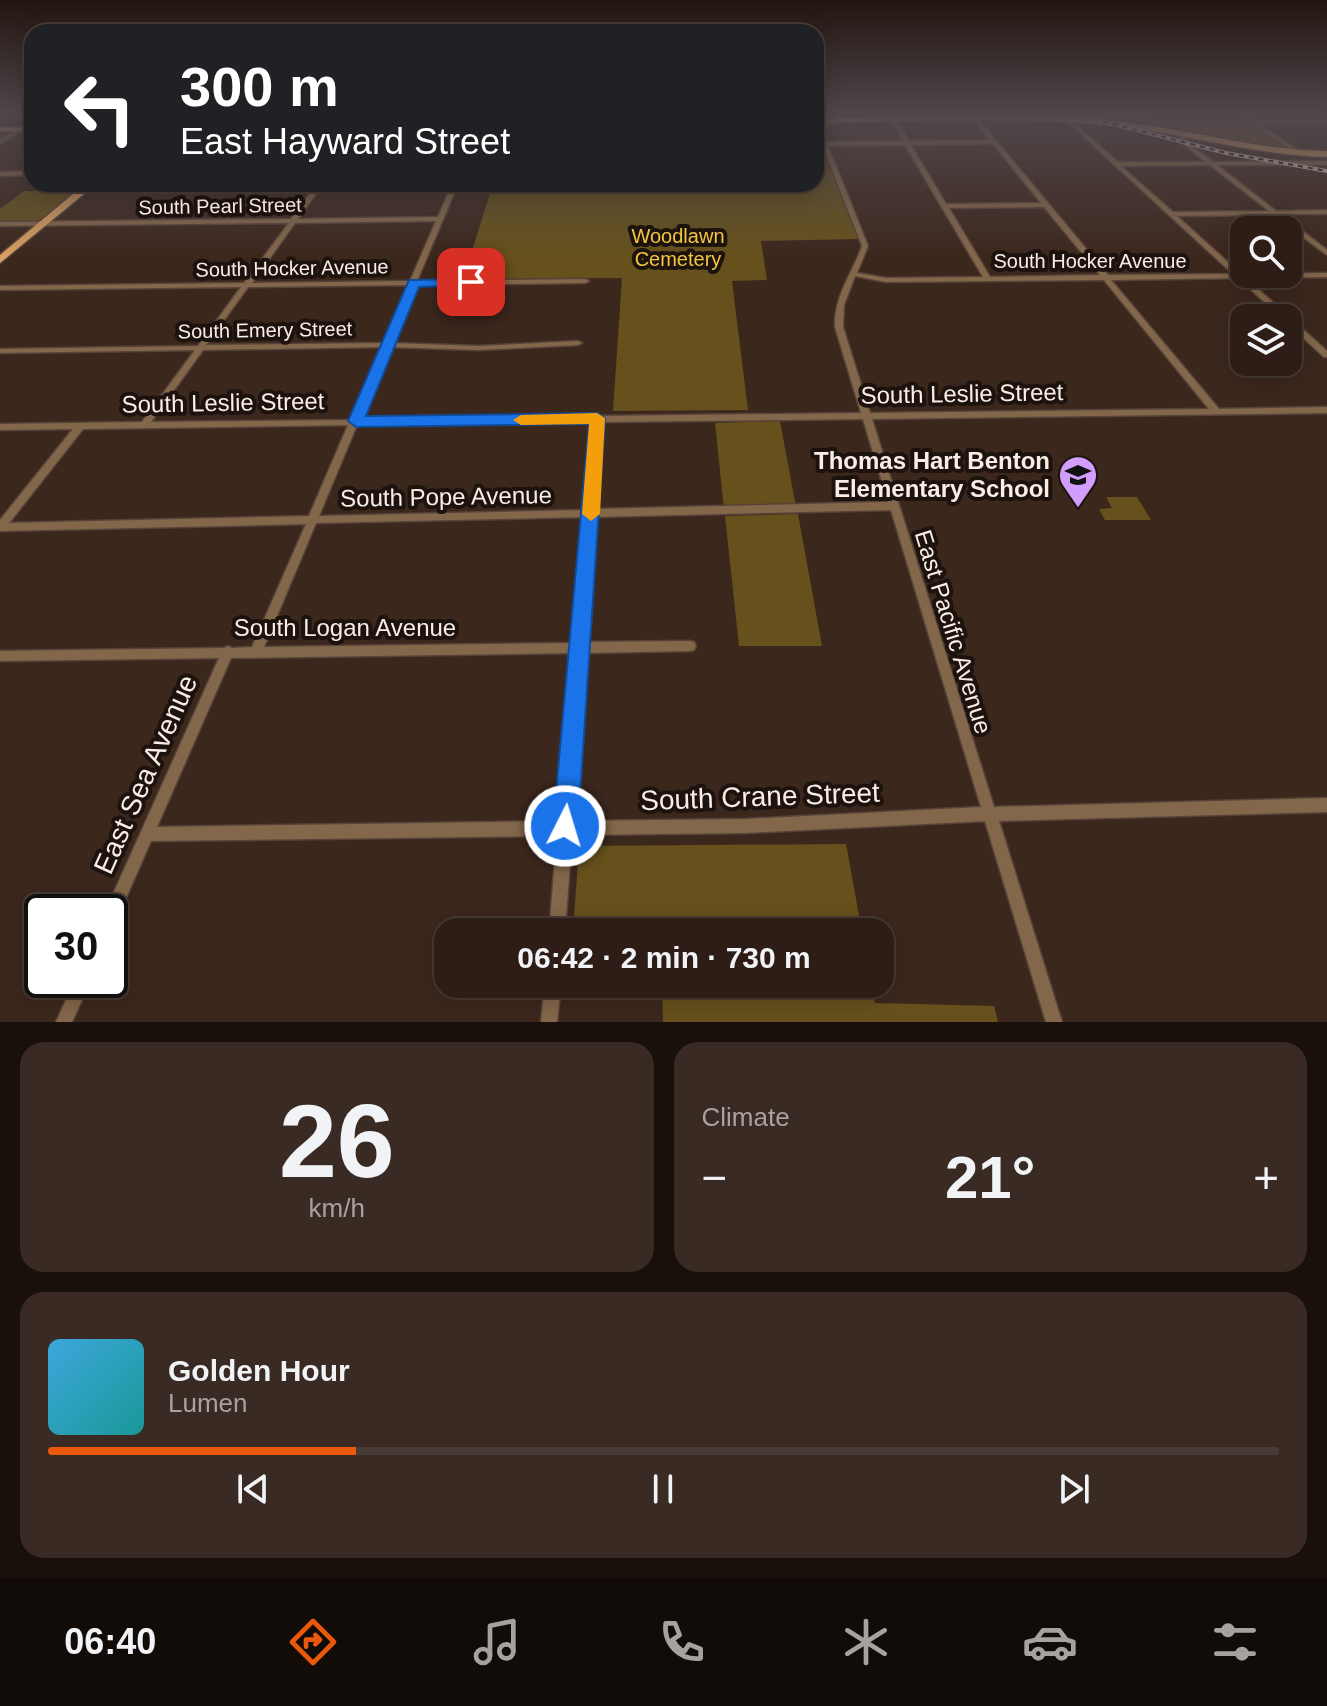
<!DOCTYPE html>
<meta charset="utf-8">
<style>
body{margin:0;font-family:Helvetica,sans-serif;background:#392a23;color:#f1f3f6;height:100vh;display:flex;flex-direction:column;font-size:30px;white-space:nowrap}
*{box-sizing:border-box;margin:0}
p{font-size:26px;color:#a7a2a1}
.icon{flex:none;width:44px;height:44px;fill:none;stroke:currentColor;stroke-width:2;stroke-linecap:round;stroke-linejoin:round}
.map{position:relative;height:1022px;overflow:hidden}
.sheet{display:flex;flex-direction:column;gap:20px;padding:20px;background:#19100c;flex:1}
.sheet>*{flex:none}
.hud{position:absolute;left:24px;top:24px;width:800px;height:168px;border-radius:24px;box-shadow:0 4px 20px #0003,0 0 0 2px #483b35;background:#202124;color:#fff;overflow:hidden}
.controls{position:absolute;left:1230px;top:216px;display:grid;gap:16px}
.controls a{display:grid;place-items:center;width:72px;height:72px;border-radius:16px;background:#2d1d16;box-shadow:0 4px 20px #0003,0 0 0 2px #483b35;font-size:40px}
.speed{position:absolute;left:24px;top:894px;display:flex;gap:16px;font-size:40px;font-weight:700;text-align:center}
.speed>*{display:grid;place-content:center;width:104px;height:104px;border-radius:50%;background:#2d1d16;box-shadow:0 4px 20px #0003,0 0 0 2px #483b35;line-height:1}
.speed .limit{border:4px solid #111;border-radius:12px;background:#fff;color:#111}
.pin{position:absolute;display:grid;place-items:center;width:68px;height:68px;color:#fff;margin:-34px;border-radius:16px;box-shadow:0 4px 12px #0006}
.me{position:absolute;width:88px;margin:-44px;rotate:5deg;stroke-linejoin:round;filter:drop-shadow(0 0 6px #0008)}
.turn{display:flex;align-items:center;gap:28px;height:168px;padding:0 24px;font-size:36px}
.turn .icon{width:104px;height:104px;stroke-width:2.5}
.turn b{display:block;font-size:56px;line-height:68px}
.big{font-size:60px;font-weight:700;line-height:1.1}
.sheet .tile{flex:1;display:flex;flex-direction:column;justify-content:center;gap:12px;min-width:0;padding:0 28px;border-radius:24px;background:#392a23}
.sheet .dial{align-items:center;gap:0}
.dial b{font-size:104px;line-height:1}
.song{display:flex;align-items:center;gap:24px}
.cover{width:96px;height:96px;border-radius:12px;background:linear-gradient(135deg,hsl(200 70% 55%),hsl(180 70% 35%))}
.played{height:8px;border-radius:4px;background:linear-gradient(90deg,#ea580c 25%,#483b35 25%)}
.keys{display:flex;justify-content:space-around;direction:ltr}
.heat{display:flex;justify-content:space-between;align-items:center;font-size:44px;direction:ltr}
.sheet .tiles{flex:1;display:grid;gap:20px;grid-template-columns:1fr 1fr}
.tile:last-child{grid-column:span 2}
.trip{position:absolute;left:434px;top:918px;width:460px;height:80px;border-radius:24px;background:#2d1d16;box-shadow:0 4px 20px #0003,0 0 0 2px #483b35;font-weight:700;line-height:80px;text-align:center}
.menu{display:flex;height:128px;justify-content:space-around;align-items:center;background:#120c09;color:#a7a2a1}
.menu .icon{width:56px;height:56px}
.menu .active{color:#ea580c}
.menu b{font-size:36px;color:#f1f3f6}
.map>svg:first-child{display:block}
.green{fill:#66511c}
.building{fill:#735955}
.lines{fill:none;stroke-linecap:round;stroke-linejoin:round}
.minor-casing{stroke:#574339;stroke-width:3}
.tertiary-casing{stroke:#574339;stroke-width:3}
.primary-casing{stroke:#574339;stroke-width:3}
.minor{fill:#83674a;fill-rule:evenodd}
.tertiary{fill:#83674a;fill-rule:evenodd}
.primary{fill:#d9a061;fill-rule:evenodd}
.rail-casing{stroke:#d9c9c1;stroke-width:4}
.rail{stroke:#1c130e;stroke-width:2;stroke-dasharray:5;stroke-linecap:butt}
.route{fill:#1a73e8;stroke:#114b97;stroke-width:2}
.slow{fill:#f59e0b}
.labels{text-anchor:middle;stroke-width:8;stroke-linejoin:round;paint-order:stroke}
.far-street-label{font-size:20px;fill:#fbece5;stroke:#1c130e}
.far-park-label{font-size:20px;fill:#f5c43e;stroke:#1c130e}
.street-label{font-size:24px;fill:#fbece5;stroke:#1c130e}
.poi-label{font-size:24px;font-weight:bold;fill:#fbece5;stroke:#1c130e;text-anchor:end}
.near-street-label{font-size:28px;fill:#fbece5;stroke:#1c130e}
</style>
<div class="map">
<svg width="1327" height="1022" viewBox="0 0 1327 1022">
<rect width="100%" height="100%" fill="#3c271d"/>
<path class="green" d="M1077,114l82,11h92l37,24z
M816,134l42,105 -97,2 6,39 -35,1 16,129 -135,1 9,-133 -159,1 30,-95h323z
M24,191h53l-39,31 -38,1v-14z
M780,421l16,86 -72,2 -9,-86z
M1106,497h31l14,23h-46l-6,-11 13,-1z
M798,514l24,132h-83l-14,-130z
M846,844l16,88h-289l6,-86z
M662,984h209l4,19 119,3 4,16h-335z"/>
<path class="building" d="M250,196h16l-10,12 -34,3 8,-10h16z"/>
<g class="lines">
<g class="minor-casing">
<path id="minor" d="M888,114h5l16,27 81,-1 -21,-26h5l134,161 125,-1 -174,-160h5l54,48h88l-23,-18 -4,-9 3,-2 3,2 2,7 26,20 114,-1v4h-110l59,46 51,-1v4h-46l46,36v5l-54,-40 -96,1 64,58 86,-1v4l-81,1 81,73v6h-3l-36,-33v-6h-6l-44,-40 -127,2 108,129 108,-2v6l-455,6 122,388 333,-9v14l-328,9 63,201h-16l-61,-201 -239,12 -174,2 -7,97h-16l8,-96 -406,5 -36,82 -5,3v-14h-5l114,-254 -219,3v-10l224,-3 4,-2 4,2 20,-1 54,-123 -306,7v-11l73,-91 -73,1v-6l142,-2 53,-72 -195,3v-4l198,-3 43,-59 -241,3v-4l244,-3 45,-60 -289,3v-4l291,-3 26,-35h6l-25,35 140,-2 14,-33h6l-41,97 168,-2 4,2 -4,2 -169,2 -25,58 87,3 100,-5 4,2 -4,2 -100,5 -88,-3 -31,73 235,-3 3,-2 3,1 261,-3 -26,-86c-1,-31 17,-53 27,-81l-46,-117v-8l3,2 7,19 78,-1zM993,144l48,59 -95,1 -35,-59zM905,145l78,132 -97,1 -29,-5 11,-27 -40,-100zM1210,165l59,46 -96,1 -52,-46zM1044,207l56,68 -110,2 -41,-69zM436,221l-26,60 -158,2 43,-60zM855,276l31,6 218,-2 105,129 -339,4 -27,-86 1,-22zM408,285l-24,58 -178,2 42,-58zM382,347l-32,73 -199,2 52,-72zM863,419l25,83 -293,7 6,-87zM592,422l-7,88 -266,6 38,-91zM348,425l-39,91 -300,7 74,-94zM891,510l90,297 -235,12 -173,2 12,-168 105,-2 4,-1 2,-4 -2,-4 -4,-1 -105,1 9,-125zM584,517l-10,126 -310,4 52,-124zM573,653l-14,168 -402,6 74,-169z
M1103,114h14l43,7 167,-1v4l-167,1z
M32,120v4l-32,20v-4z
M32,171v4l-32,1v-4z
M75,980h16l-19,42h-16z
M545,984h16l-4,38h-16z"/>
</g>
<g class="tertiary-casing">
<path id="tertiary" d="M1237,114h8l59,40 -5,1z"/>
</g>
<g class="primary-casing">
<path id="primary" d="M966,115c59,0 119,1 178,10 62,9 121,25 183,26v6c-72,-2 -140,-23 -212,-31 -99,-10 -199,-5 -299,-3v-4z
M0,127l32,1v4l-32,-1z
M85,184h11l-96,79v-8z"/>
</g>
<use href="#minor" class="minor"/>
<use href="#tertiary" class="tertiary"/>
<use href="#primary" class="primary"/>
<g class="rail-casing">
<path id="rail" d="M1074,114l152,39 101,18"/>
</g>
<use href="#rail" class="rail"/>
</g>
<linearGradient id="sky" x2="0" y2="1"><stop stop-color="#211510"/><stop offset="0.44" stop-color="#50474c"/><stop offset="1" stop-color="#50474c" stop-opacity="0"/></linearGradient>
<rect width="1327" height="258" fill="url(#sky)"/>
<path class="route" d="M471,279l5,1v5l-57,2 -53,129 231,-3 8,5 -27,408 -4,9 -9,4 -9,-4 -3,-9 36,-402 -233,3 -8,-6 61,-141z"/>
<path class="slow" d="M597,413l8,5 -5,96 -9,7 -9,-7 7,-90 -68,1 -8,-5 8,-5z"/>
<defs>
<g id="school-pin" transform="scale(2)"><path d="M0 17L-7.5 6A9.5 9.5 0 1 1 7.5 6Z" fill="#d29dfd" stroke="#1c130e"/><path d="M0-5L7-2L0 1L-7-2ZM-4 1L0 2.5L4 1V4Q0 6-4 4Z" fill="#111"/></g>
</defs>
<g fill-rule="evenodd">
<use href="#school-pin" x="1078" y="475"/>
</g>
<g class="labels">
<g class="far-street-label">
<text transform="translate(220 206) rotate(-1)" y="7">South Pearl Street</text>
<text x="1090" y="268">South Hocker Avenue</text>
<text transform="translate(292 268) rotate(-1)" y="7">South Hocker Avenue</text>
<text transform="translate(265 330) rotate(-1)" y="7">South Emery Street</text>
</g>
<g class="far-park-label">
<text x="678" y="243">Woodlawn<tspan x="678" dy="23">Cemetery</tspan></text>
</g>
<g class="street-label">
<text transform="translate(962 394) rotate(-1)" y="8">South Leslie Street</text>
<text transform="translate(223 403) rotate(-1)" y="8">South Leslie Street</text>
<text transform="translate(446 497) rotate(-1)" y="8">South Pope Avenue</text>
<text x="345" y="636">South Logan Avenue</text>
<text transform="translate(953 632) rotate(73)" y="8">East Pacific Avenue</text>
</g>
<g class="poi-label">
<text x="1050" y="469">Thomas Hart Benton<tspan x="1050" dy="28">Elementary School</tspan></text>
</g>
<g class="near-street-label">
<text transform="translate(145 774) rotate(-66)" y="10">East Sea Avenue</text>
<text transform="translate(760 796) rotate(-2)" y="10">South Crane Street</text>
</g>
</g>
</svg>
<div class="controls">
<a><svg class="icon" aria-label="search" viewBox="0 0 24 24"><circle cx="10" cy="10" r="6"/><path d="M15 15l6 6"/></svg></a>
<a><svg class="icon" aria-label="layers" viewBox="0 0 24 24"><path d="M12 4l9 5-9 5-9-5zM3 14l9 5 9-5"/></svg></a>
</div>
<div class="speed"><div class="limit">30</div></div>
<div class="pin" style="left:471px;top:282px;background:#d93025"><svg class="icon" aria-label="arrive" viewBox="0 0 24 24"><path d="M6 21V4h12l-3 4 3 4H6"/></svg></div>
<svg class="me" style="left:565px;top:826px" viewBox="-20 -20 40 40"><circle r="17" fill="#1a73e8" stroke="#fff" stroke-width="3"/><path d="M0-11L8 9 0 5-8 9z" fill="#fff"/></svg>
<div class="trip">06:42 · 2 min · 730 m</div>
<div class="hud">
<div class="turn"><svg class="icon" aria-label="left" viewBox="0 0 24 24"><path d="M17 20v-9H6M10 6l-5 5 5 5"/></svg><div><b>300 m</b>East Hayward Street</div></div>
</div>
</div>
<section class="sheet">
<div class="tiles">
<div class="tile dial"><b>26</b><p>km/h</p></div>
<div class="tile"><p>Climate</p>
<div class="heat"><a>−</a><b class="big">21°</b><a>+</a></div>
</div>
<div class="tile">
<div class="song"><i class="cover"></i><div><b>Golden Hour</b><p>Lumen</p></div></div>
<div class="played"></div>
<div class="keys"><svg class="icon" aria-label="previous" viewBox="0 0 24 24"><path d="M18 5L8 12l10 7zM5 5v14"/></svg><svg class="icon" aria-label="pause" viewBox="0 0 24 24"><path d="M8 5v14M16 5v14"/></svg><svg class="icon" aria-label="next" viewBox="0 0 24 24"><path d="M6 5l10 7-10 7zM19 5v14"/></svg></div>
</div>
</div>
</section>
<nav class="menu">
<b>06:40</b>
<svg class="icon active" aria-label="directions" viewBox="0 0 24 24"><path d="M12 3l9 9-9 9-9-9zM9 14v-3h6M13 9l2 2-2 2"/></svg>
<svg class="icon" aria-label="music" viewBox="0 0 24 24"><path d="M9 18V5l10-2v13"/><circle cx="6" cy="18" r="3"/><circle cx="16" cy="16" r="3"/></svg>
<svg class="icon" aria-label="phone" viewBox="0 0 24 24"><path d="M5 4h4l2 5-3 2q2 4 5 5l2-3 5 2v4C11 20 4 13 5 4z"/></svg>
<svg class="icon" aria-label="climate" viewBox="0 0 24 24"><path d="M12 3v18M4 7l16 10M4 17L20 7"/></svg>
<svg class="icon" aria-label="car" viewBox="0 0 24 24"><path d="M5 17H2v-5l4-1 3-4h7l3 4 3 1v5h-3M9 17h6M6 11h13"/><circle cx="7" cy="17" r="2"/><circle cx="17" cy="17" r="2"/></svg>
<svg class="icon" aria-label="filters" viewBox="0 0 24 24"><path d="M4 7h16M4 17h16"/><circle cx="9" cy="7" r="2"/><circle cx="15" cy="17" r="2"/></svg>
</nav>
